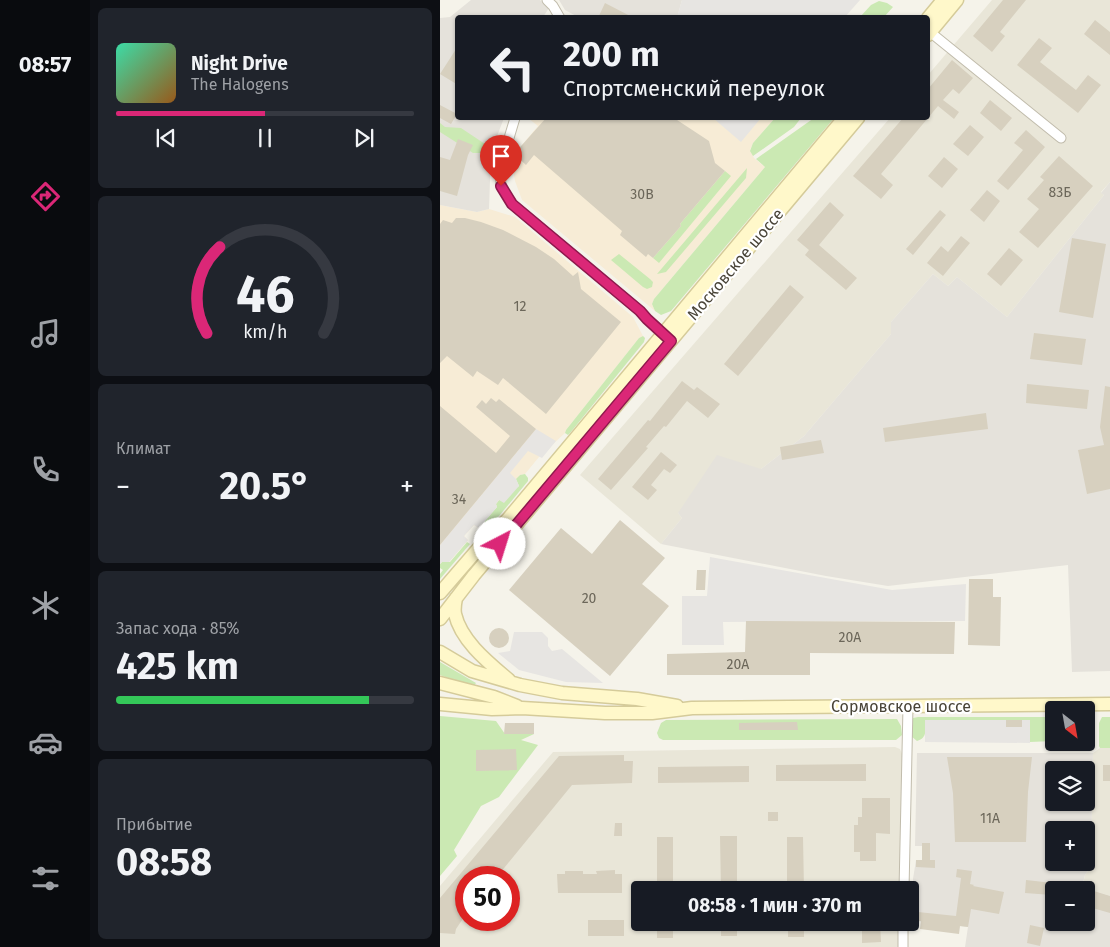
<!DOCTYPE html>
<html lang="ru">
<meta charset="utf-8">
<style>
body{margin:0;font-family:"Fira Sans",sans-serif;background:#20242c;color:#f1f3f6;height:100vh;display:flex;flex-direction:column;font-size:19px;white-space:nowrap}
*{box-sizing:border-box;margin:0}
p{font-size:16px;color:#9ea1a6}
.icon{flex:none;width:28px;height:28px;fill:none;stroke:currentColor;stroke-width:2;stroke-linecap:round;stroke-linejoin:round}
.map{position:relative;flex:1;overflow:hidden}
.panel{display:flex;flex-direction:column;gap:8px;padding:8px;background:#0d0f14;width:350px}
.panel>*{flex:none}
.banner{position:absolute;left:15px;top:15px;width:475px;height:105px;border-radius:5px;box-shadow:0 1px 4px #0004;background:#171b24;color:#f1f3f6;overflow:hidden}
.needle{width:32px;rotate:149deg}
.buttons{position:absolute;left:605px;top:701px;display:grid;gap:10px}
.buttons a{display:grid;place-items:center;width:50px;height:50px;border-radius:5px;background:#171b24;box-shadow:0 1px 4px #0004;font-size:25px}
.speed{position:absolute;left:15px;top:866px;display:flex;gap:10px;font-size:25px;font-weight:700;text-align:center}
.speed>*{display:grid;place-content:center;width:65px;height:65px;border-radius:50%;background:#171b24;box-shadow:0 1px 4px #0004;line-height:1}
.speed .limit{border:8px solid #d22;background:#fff;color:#111}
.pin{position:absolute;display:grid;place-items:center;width:42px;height:42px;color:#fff;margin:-51px -21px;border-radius:50% 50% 50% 0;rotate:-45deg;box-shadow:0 0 5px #0007}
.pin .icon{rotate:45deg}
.me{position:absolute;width:55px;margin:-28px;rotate:40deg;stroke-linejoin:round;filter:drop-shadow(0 0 4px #0008)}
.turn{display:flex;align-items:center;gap:18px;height:105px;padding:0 25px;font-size:22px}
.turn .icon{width:65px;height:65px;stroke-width:2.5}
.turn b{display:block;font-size:35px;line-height:42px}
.big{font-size:38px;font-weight:700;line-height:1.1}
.panel .tile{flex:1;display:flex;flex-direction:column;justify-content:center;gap:8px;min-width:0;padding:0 18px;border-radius:8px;background:#20242c}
.panel .dial{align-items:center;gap:0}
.dial svg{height:130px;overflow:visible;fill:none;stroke:#363941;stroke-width:7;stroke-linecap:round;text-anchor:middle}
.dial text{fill:#f1f3f6;stroke:none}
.song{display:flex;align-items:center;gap:15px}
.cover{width:60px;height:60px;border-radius:8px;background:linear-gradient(135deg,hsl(160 70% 55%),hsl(30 70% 35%))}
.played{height:5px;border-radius:2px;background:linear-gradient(90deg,#db2777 50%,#363941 50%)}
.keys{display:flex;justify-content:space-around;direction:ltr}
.heat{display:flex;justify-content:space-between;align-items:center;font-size:28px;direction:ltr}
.charge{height:8px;border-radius:4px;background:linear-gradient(90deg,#34c759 85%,#363941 0)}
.trip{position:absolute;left:191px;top:881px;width:288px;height:50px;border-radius:5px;background:#171b24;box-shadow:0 1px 4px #0004;font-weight:700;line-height:50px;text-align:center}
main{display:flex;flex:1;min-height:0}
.dock{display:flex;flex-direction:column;width:90px;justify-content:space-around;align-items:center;background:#090b0e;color:#9ea1a6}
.dock .icon{width:35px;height:35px}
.dock .active{color:#db2777}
.dock b{font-size:22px;color:#f1f3f6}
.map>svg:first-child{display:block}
.residential{fill:#e9e6d8;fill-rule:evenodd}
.commercial{fill:#f7ecd6}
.industrial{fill:#e5e2db;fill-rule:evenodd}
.green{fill:#cbe9b3}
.parking{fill:#e7e5e2}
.building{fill:#d7d0bf}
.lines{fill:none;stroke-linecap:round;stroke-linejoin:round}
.minor-casing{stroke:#c1bcac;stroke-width:11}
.secondary-casing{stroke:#d5cb9a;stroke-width:15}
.minor{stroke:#fff;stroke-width:9}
.secondary{stroke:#fff8ca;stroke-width:12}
.route-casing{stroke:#8e194d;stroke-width:12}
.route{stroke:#db2777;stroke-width:9}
.labels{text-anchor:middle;stroke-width:4.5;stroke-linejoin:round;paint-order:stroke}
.number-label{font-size:14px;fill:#6c675a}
.street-label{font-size:16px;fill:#494438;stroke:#fff}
</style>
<main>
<nav class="dock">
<b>08:57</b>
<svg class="icon active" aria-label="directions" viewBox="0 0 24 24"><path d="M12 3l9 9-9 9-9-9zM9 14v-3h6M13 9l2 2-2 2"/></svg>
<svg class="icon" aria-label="music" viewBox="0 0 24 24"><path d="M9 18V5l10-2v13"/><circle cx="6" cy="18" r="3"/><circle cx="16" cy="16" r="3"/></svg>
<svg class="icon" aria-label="phone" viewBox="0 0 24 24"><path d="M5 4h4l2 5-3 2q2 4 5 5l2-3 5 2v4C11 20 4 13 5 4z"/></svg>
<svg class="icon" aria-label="climate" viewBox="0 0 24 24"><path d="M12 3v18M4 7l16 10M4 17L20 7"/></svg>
<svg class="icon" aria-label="car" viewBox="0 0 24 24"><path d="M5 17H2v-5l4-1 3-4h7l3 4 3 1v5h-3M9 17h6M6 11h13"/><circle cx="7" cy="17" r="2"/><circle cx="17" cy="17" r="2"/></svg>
<svg class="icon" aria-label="filters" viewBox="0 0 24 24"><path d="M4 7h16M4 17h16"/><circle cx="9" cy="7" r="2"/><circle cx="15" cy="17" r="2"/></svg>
</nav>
<section class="panel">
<div class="tile">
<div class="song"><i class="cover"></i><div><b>Night Drive</b><p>The Halogens</p></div></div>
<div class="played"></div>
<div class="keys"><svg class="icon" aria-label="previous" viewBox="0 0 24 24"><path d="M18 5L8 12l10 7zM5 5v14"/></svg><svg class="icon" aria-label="pause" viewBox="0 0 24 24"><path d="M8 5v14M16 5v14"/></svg><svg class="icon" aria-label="next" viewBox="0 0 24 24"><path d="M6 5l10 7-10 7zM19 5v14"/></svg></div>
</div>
<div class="tile dial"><svg viewBox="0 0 100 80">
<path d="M14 69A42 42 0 1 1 86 69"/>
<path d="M14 69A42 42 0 0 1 22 16" stroke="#db2777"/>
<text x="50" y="56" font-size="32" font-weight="700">46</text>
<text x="50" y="72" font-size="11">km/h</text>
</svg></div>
<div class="tile"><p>Климат</p>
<div class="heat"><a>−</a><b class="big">20.5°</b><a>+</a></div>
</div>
<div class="tile"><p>Запас хода · 85%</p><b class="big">425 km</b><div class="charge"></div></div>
<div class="tile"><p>Прибытие</p><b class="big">08:58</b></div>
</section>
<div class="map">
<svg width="670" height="947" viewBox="0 0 670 947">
<rect width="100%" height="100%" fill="#f5f3ea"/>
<path class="residential" d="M552,0h118v182l-9,10 3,3 -97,122 -50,-40 -9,9 -15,-12 -42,48v12l-87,102 -43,33 -83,44 4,5 -21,26 -81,-69 310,-357h38v-43z
M455,747l5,2 2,5 -2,136h-260v32l260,1 -1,24h-459v-61l113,-134zM26,878h43v42h-43z
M660,748h10v148l-16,-5 -11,-7 2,-9 6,-9 2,-113z"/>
<path class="commercial" d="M88,118h247l-22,25 -3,7 4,8 11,9 -111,132 -2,5 3,7 -133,-111 -7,-19 -4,-23 27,-32z
M0,205l37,7 12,-3 26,8 118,100 10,19 -4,2 -73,92 -1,3 -26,24 -14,17 -5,1 -41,53 -5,-3 -10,11 4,4 -19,22h-7l-2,2z"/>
<path class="industrial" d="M31,0h69l9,8 -6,9 -85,1v100h46l-13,34 -2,57 -12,3 -37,-7v-187l10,-1z
M119,0h123l-5,18 -99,-1 -13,-7z
M670,182v489l-38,1 -4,-107 -180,21 -62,-10 -165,-32 21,-26 -4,-5 39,-58 44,14 43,-33 87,-102v-12l42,-48 15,12 9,-9 50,40 97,-122 -3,-2z
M477,753h176l-2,113 -6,9 -2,8 11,2v6l16,5v51h-145l3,-20 -52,-6 2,-23 -4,-2 -1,-17 3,-19h6v-14h-7zM614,770h32v32h-32zM614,830h32v32h-32zM614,890h32v32h-32z"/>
<path class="green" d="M439,1l8,2 6,4 -9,10h-24l11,-12z
M335,118h26l-7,9 -41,29 -3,-5 3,-8z
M374,118h20l-163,193 -10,4 -6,-4 -3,-7 2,-5 111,-132 -9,-8z
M0,123l5,4 16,1 27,18 -2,7h-13l-33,-21z
M307,168l-1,10 -80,94 -9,2z
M285,171l6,5 -72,87 -6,-5 28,-32 -1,-2z
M179,254l31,25 3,3 -1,5 -5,2 -4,-2 -32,-27z
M203,336l2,2 -1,4 -74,91 -2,2 -3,-2 1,-3 73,-92z
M85,474l3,4v3l-29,35 -12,8 -3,-2 13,-15 -1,-3 4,-5 19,-13 -3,-7 4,-4z
M27,542l3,2 -30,35v-5l3,-4 -3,-2v-4l2,-2h8z
M0,662l36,21 -3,4 -33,-12z
M0,716l56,5 9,13h29l-13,6 17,5 -39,52 -18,9 -27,44 3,6 -17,20z
M478,717h136v24l-24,1v-22h-104c-1,9 2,18 -9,21l-6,-5v-15l2,-3z
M662,717h8v31h-10l-1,-2v-23z
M457,719l4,7 1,9 -6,5h-233l-4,-2 -2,-5 4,-10 5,-3z"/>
<path class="parking" d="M242,0h178l-15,17h-168z
M273,118h48l-20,24z
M96,429l20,12 -14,17 -14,-7 -18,22 6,6 3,7 -15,17 -5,-3 -3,4 1,3 -18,21 -5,-3 -10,11 4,4 -19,22h-7l-2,2v-19z
M270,557l182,33 74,-6 -1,37 -242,1 1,23h-42v-49h25z
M74,632h28l6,6v8l4,5 10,-2 41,34 -37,-1 -47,-12 -21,-17 12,-2z
M485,720h105v23l-105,-1z"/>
<path class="building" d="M563,0h23l-26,32 5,4 -13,16 -19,-16z
M165,3l29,15h-36z
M655,20l15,12v23l-26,-21z
M599,38l13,10 -12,14 36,28 12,-15 13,10 -23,28 -61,-48z
M18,46v39l-18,-11z
M512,60l21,18 -14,16 -6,-5 -10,11 16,12 -5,7 -16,-13 -57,68 12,11 -12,14 -28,-23 50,-58h25v-29z
M550,100l22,18 -11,13 -21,-18z
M0,105l17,9 -6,10 -11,-6z
M106,118h128l35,23 6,22 10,8 -45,53 1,2 -28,32 -5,-4 -2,3 -26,-22 2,-4 -88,-76 -8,10 -12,-11z
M530,125l14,12 -16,19 -15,-12z
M586,130l19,17 -37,43 -11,-9 26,-31 -9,-7z
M18,139l15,6 -5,10 -11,41 -17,-5v-34l10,3z
M619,156l34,30 -55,62 -19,-16 20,-23 -12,-10 17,-19 -4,-3z
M504,157l14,12 -16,19 -14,-12z
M547,190l13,11 -16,21 -14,-12z
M390,202l14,13 -25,30 38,33 -11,12 -41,-35 4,-5 -12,-10z
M500,210l6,5 -33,40 -7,-6z
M16,218h9l16,4 22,8 33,17 18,12 19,17 5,-4 3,17 40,33 -75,92 -43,-36 -5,7 -21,-14 -4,6 -26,-21 -7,7v-139l3,-4 9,3z
M521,236l9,7 -27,33 -16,-13 14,-17 7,6z
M632,238l34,6 -13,74 -34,-6z
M569,248l14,12 -22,26 -14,-12z
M350,285l14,12 -66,79 -14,-12z
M594,333l52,6 -4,26 -52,-6z
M242,381l12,9 3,-3 23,17 -12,14 -21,-17 -21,26 -2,-1 -18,21 2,1 -37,42 -13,-11 50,-59 2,1z
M587,384l62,6 -2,19 -61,-6z
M665,386l5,1v102l-23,5 -9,-44 26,-5 -4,-18z
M51,398l5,4 3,-3 37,30 -96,116v-139l56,47 14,-17 -34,-29 6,-7 4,4z
M546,413l2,16 -103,13 -2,-14z
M381,440l3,13 -42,7 -2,-13z
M221,452l16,13 -7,8 -6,-4 -13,16 6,5 -9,10 -16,-13z
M180,520l45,38 -23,26 27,22 -59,70 -101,-86 52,-62 31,26z
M257,570h9l-1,20h-9z
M529,579h24v18h8l-1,49 -32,-1z
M306,621l209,1 -1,32 -144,-1v22h-143v-21l78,-2z
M49 638a10 10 0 1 1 20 0a10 10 0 1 1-20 0Z
M566,720h16v7h-16z
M357,722l1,8h-59v-7z
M65,723h29v11h-30z
M76,749l1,21 -41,1v-21z
M184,755v6h9l-1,22 -60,2 -76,93h-30v36l-10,15 -1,5 -15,-1v-35l119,-142z
M507,757h85l-4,35 -2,50h-71l-2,-49z
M426,764v17h-90v-16z
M663,765h7v16h-7z
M309,766v16l-91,1v-16z
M422,798h28v36l-14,-1v28h-16v-9h-6v-27h4v-8h4z
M328,812h10v9h-10z
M175,823h7v13h-8z
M280,836h17v54h-16z
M217,837h16v53h-16z
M347,837h16l1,53h-17z
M482,843h8v17h5v8l-19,-1v-7h6z
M517,869l15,2 -2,13 4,1 -1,1 31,6 -5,22 -28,-5 -3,18 -8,-1 -1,8 -39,-5 1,-8h-5l2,-9 38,4 5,-38 -5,-1z
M175,870v4h7v19h-64l-1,-19h8v-3h18v3h14l-1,-3z
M586,880l27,3 -1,12 -27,-2z
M654,891l16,5v17l-21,-6z
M148,920h36v16h-36z
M217,922h16v16h-16z
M281,922h16v14h-16z
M348,922h16v15h-16z
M422,922h18l1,20 -19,1z
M590,925l14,3 -4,18 -13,-3z"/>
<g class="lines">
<g class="minor-casing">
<path id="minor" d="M107,0l6,6 7,12
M490,32l131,106
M75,118l-15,50 1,18 11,18 128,107 7,8 21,18
M464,890l4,-184
M463,947v-25"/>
</g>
<g class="secondary-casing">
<path id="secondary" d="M488,18l15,-18
M488,35l29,-35
M0,593l44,-51 23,-22 337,-402
M16,598c-1,5 -2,11 -1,16 6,27 34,49 54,66
M0,619l34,-44 384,-457
M0,652l32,19 48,14 42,8 75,6 40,7
M0,683l54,14 23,9
M0,704l52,5 30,-1 83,5h47l40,-5 418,-4"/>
</g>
<use href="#minor" class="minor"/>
<use href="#secondary" class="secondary"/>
</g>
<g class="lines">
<g class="route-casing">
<path id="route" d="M60,544l171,-203 -24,-22 -7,-8 -128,-107 -11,-18"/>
</g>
<use href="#route" class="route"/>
</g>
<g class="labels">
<g class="number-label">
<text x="620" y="197">83Б</text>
<text x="202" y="199">30В</text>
<text x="80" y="311">12</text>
<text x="19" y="504">34</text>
<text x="149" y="603">20</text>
<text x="410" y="642">20А</text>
<text x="298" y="669">20А</text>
<text x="550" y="823">11А</text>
</g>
<g class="street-label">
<text transform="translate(295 264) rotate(-50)" y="6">Московское шоссе</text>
<text x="461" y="712">Сормовское шоссе</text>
</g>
</g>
</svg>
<div class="buttons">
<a><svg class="needle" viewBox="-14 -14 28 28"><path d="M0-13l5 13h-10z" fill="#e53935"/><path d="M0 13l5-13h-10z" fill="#9ea1a6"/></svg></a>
<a><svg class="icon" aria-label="layers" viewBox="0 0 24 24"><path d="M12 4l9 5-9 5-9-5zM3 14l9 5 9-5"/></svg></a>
<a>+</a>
<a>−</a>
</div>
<div class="speed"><div class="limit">50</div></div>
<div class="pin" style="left:61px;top:186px;background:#d93025"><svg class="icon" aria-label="arrive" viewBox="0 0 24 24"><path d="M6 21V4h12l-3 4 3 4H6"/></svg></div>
<svg class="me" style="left:60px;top:544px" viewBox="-20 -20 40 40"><circle r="19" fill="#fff"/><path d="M0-13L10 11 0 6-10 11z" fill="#db2777"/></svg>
<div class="trip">08:58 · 1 мин · 370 m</div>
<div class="banner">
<div class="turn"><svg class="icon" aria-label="left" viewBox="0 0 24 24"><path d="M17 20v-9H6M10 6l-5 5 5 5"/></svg><div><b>200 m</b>Спортсменский переулок</div></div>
</div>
</div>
</main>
